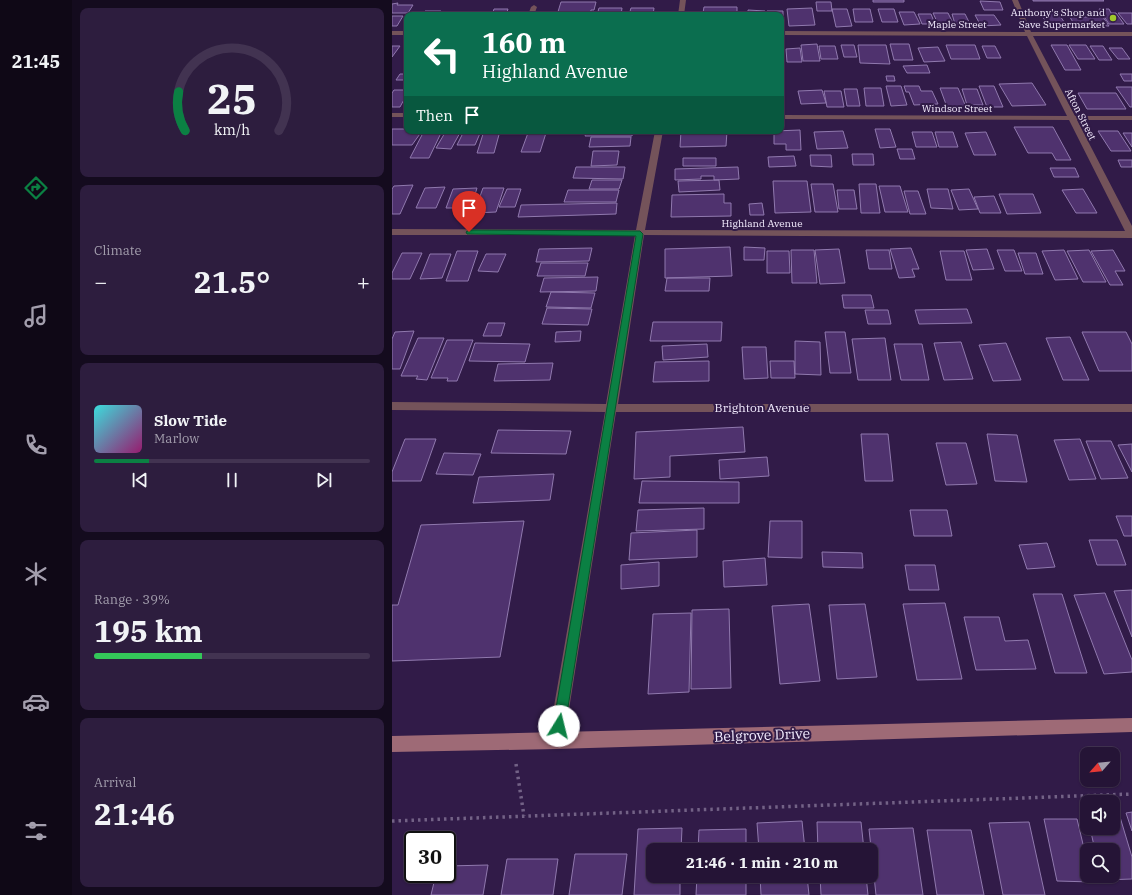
<!DOCTYPE html>
<meta charset="utf-8">
<style>
body{margin:0;font-family:"IBM Plex Serif",serif;background:#2d1d3e;color:#f1f3f6;height:100vh;display:flex;flex-direction:column;font-size:15px;white-space:nowrap}
*{box-sizing:border-box;margin:0}
p{font-size:13px;color:#a39ead}
.icon{flex:none;width:22px;height:22px;fill:none;stroke:currentColor;stroke-width:2;stroke-linecap:round;stroke-linejoin:round}
.map{position:relative;flex:1;overflow:hidden}
.panel{display:flex;flex-direction:column;gap:8px;padding:8px;background:#140b1e;width:320px}
.panel>*{flex:none}
.banner{position:absolute;left:12px;top:12px;width:380px;height:122px;border-radius:8px;box-shadow:0 1px 3px #0004,0 0 0 1px #423351;background:#0b6e4f;color:#fff;overflow:hidden}
.needle{width:26px;rotate:243deg}
.buttons{position:absolute;left:688px;top:747px;display:grid;gap:8px}
.buttons a{display:grid;place-items:center;width:40px;height:40px;border-radius:8px;background:#251436;box-shadow:0 1px 3px #0004,0 0 0 1px #423351;font-size:20px}
.speed{position:absolute;left:12px;top:831px;display:flex;gap:8px;font-size:20px;font-weight:700;text-align:center}
.speed>*{display:grid;place-content:center;width:52px;height:52px;border-radius:50%;background:#251436;box-shadow:0 1px 3px #0004,0 0 0 1px #423351;line-height:1}
.speed .limit{border:2px solid #111;border-radius:6px;background:#fff;color:#111}
.pin{position:absolute;display:grid;place-items:center;width:34px;height:34px;color:#fff;margin:-41px -17px;border-radius:50% 50% 50% 0;rotate:-45deg;box-shadow:0 0 4px #0007}
.pin .icon{rotate:45deg}
.me{position:absolute;width:44px;margin:-22px;rotate:9deg;stroke-linejoin:round;filter:drop-shadow(0 0 3px #0008)}
.turn{display:flex;align-items:center;gap:14px;height:84px;padding:0 12px;font-size:18px}
.turn .icon{width:52px;height:52px;stroke-width:2.5}
.turn b{display:block;font-size:28px;line-height:34px}
.then{display:flex;align-items:center;height:38px;padding:0 12px;background:#0003;gap:8px;font-size:15px}
.big{font-size:30px;font-weight:800;line-height:1.1}
.panel .widget{flex:1;display:flex;flex-direction:column;justify-content:center;gap:6px;min-width:0;padding:0 14px;border-radius:8px;background:#2d1d3e}
.panel .dial{align-items:center;gap:0}
.dial svg{height:104px;overflow:visible;fill:none;stroke:#423351;stroke-width:7;stroke-linecap:round;text-anchor:middle}
.dial text{fill:#f1f3f6;stroke:none}
.song{display:flex;align-items:center;gap:12px}
.cover{width:48px;height:48px;border-radius:6px;background:linear-gradient(135deg,hsl(180 70% 55%),hsl(320 70% 35%))}
.played{height:4px;border-radius:2px;background:linear-gradient(90deg,#0b8043 20%,#423351 20%)}
.keys{display:flex;justify-content:space-around;direction:ltr}
.heat{display:flex;justify-content:space-between;align-items:center;font-size:22px;direction:ltr}
.charge{height:6px;border-radius:3px;background:linear-gradient(90deg,#34c759 39%,#423351 0)}
.trip{position:absolute;left:254px;top:843px;width:232px;height:40px;border-radius:8px;background:#251436;box-shadow:0 1px 3px #0004,0 0 0 1px #423351;font-weight:800;line-height:40px;text-align:center}
main{display:flex;flex:1;min-height:0}
.menu{display:flex;flex-direction:column;width:72px;justify-content:space-around;align-items:center;background:#0f0816;color:#a39ead}
.menu .icon{width:28px;height:28px}
.menu .selected{color:#0b8043}
.menu b{font-size:18px;color:#f1f3f6}
.map>svg:first-child{display:block}
.building{fill:#4f326e;stroke:#9079ae}
.lines{fill:none;stroke-linecap:round;stroke-linejoin:round}
.path{stroke:#736286;stroke-width:3.5;stroke-dasharray:2.5 4;stroke-linecap:butt}
.lane{fill:#74535a;fill-rule:evenodd}
.street{fill:#74535a;fill-rule:evenodd}
.secondary{fill:#9e6a76;fill-rule:evenodd}
.route{fill:#0b8043;stroke:#07532c}
.poi-dot{fill:#a0c92c;stroke:#311b48;stroke-width:1.5}
.labels{text-anchor:middle;stroke-width:4;stroke-linejoin:round;paint-order:stroke}
.far-poi-label{font-size:10px;fill:#f3ecfe;stroke:#311b48;text-anchor:end}
.far-street-label{font-size:10px;fill:#f3ecfe;stroke:#311b48}
.street-label{font-size:12px;fill:#f3ecfe;stroke:#311b48}
.near-street-label{font-size:14px;fill:#f3ecfe;stroke:#311b48}
</style>
<main>
<nav class="menu">
<b>21:45</b>
<svg class="icon selected" aria-label="directions" viewBox="0 0 24 24"><path d="M12 3l9 9-9 9-9-9zM9 14v-3h6M13 9l2 2-2 2"/></svg>
<svg class="icon" aria-label="music" viewBox="0 0 24 24"><path d="M9 18V5l10-2v13"/><circle cx="6" cy="18" r="3"/><circle cx="16" cy="16" r="3"/></svg>
<svg class="icon" aria-label="phone" viewBox="0 0 24 24"><path d="M5 4h4l2 5-3 2q2 4 5 5l2-3 5 2v4C11 20 4 13 5 4z"/></svg>
<svg class="icon" aria-label="climate" viewBox="0 0 24 24"><path d="M12 3v18M4 7l16 10M4 17L20 7"/></svg>
<svg class="icon" aria-label="car" viewBox="0 0 24 24"><path d="M5 17H2v-5l4-1 3-4h7l3 4 3 1v5h-3M9 17h6M6 11h13"/><circle cx="7" cy="17" r="2"/><circle cx="17" cy="17" r="2"/></svg>
<svg class="icon" aria-label="filters" viewBox="0 0 24 24"><path d="M4 7h16M4 17h16"/><circle cx="9" cy="7" r="2"/><circle cx="15" cy="17" r="2"/></svg>
</nav>
<section class="panel">
<div class="widget dial"><svg viewBox="0 0 100 80">
<path d="M14 69A42 42 0 1 1 86 69"/>
<path d="M14 69A42 42 0 0 1 9 39" stroke="#0b8043"/>
<text x="50" y="56" font-size="32" font-weight="700">25</text>
<text x="50" y="72" font-size="11">km/h</text>
</svg></div>
<div class="widget"><p>Climate</p>
<div class="heat"><a>−</a><b class="big">21.5°</b><a>+</a></div>
</div>
<div class="widget">
<div class="song"><i class="cover"></i><div><b>Slow Tide</b><p>Marlow</p></div></div>
<div class="played"></div>
<div class="keys"><svg class="icon" aria-label="previous" viewBox="0 0 24 24"><path d="M18 5L8 12l10 7zM5 5v14"/></svg><svg class="icon" aria-label="pause" viewBox="0 0 24 24"><path d="M8 5v14M16 5v14"/></svg><svg class="icon" aria-label="next" viewBox="0 0 24 24"><path d="M6 5l10 7-10 7zM19 5v14"/></svg></div>
</div>
<div class="widget"><p>Range · 39%</p><b class="big">195 km</b><div class="charge"></div></div>
<div class="widget"><p>Arrival</p><b class="big">21:46</b></div>
</section>
<div class="map">
<svg width="740" height="895" viewBox="0 0 740 895">
<rect width="100%" height="100%" fill="#311b48"/>
<path class="building" d="M481,0h31v2h-31z
M641,0h70l1,1h-71z
M588,1l20,1 3,8h-19z
M169,2h35l-2,8h-3l-1,5h-33z
M424,2h15l1,9h-15z
M6,3l-1,2h16l-5,8h-16v-9z
M312,7h33v6h-34z
M207,8h23l-1,7h-24z
M239,8h23l-1,7h-24z
M420,8l3,17 -26,1 -2,-17z
M102,9h14l-2,6h-14z
M440,9h15l5,17 -16,1z
M461,9h17l3,13h-18z
M486,9h16l4,13h-16z
M707,9h10l2,4h5l8,11h-15z
M356,10l17,1 -1,3h-16z
M33,11h16l-3,4h-16z
M375,11h16v15h-2v-11h-14z
M647,11h18l9,14h-18z
M507,12h15l6,12 -16,1z
M541,13h15l6,12 -15,1z
M726,13h14v11h-5z
M526,14h13l4,10h-13z
M560,14h13l5,10h-15z
M583,15h19l7,10 -20,1z
M0,16h11l-6,10h-5z
M678,17h33l6,9h-34z
M425,44l3,17h-17l-2,-16z
M498,44h19l4,16h-19z
M449,45h13l3,12h-13z
M466,45h28l4,19 -30,-1z
M554,45h29l5,14h-29z
M659,45h16l14,25h-16z
M677,45h17l9,14h-17z
M0,46h8l-8,11z
M427,46h16l3,13h-17z
M590,46h13l6,12h-14z
M698,46h13l9,14h-13z
M546,47l7,14 -21,1 -6,-14z
M408,48l2,14h-15l-1,-13z
M717,48h13l8,11h-12z
M535,65l3,8h-23l-4,-7z
M8,74h7v6h-11z
M728,74h12v7h-8z
M494,76h8l1,5h-8z
M640,83l14,22 -34,1 -13,-22z
M494,86h15l6,19 -16,1z
M512,86h15l2,5h11l6,13 -24,1 -5,-13h-3z
M587,86h15l9,21h-16z
M724,87h16v20h-2z
M472,88h17l3,18h-18z
M548,88h18l8,19h-19z
M452,89h13l3,17h-13z
M570,89h15l6,16h-16z
M2,90h13v4l-7,13h-8v-14z
M430,90l4,13 -25,1 -3,-13z
M432,91h17l3,16h-17z
M686,93h38l10,16h-39z
M622,127h39l18,33h-15l-4,-7h-24z
M0,129h15v2h15l-10,14h-20z
M483,129h15l6,18 -16,1z
M408,130l1,20h-15v-6h-12v-13z
M54,131h15l-10,18 -15,-1z
M72,131h17l-6,14h-18z
M92,131h16l-6,22h-17z
M195,131h46l-1,5h-47z
M289,131h46l-1,15 -46,1z
M451,131l5,17 -31,1 -3,-17z
M706,131h20l13,20h-20z
M520,132h20l5,15h-21z
M543,132h18l5,15h-19z
M594,132l10,23h-22l-9,-22z
M31,133h18l-12,25h-19z
M136,133h18l-6,19h-19z
M731,133h9v14z
M199,137h40l-1,9 -41,1z
M505,149h15l3,10h-15z
M201,151h26l-2,14 -26,1z
M460,154h21l1,11h-21z
M418,155h21l1,12 -21,-1z
M402,156l2,10 -27,1 -1,-10z
M291,158h33v8h-33z
M726,160h14v7h-11z
M184,167h49l-2,12 -50,-1z
M346,167l1,12 -25,1v-4h-13v3l-26,1v-11z
M658,168h25l4,9h-25z
M200,180h30l-3,9h-30z
M327,180l1,10 -41,2 -1,-11z
M381,181h34l4,31 -36,1z
M419,184h22l5,28h-23z
M467,184h17l4,29h-19z
M21,185l-13,29h-8v-25l2,-3z
M487,186h21l8,26h-23z
M53,187l-9,21h-20l9,-20z
M85,188l-6,20h-25l7,-19z
M91,188h21l-8,24 -22,1z
M115,189h14l-6,18h-16z
M535,189h21l5,20 -22,-1z
M577,189l9,20 -19,1 -8,-20z
M691,189l14,24h-21l-14,-23z
M176,190h51l-3,12h-52z
M445,190h17l3,19h-18z
M512,191h14l8,23h-16z
M332,194v9h7v13l-60,1 1,-22z
M607,194h34l8,19 -34,1z
M602,196l7,17h-21l-6,-16z
M225,203l-1,11 -98,3 3,-12z
M370,203l2,12h-14l-1,-11z
M338,247l2,29 -67,2v-29z
M352,247l21,1 -1,12h-20z
M200,248l-3,13 -53,1 3,-13z
M519,248l8,21h-7l3,8 -16,1 -9,-29z
M447,249l6,34 -25,1 -5,-34z
M595,249l7,20 -21,1 -7,-20z
M399,250h23l3,33h-25z
M474,250h23l3,19h-23z
M605,250h17l8,21h-17z
M672,250l14,29 -23,1 -13,-29z
M697,250l17,32h-23l-16,-31z
M721,250l12,21h-10l8,14h-13l-19,-34z
M65,251h21l-10,30h-22z
M375,251h22l1,22h-23z
M548,251h24l8,29h-26z
M10,253h20l-12,26h-18v-6z
M626,253h18l7,21h-18z
M38,254h21l-9,24 -22,1z
M94,254h20l-8,18 -20,-1z
M149,263h47l-3,13h-48z
M206,277l-2,14 -56,1 4,-14z
M275,278h43l-1,13h-44z
M159,292l44,1 -4,15 -45,-1z
M450,295h29l3,13h-30z
M155,308l45,1 -4,16 -46,-1z
M575,309l5,14 -53,1 -4,-14z
M473,310h23l3,14h-23z
M261,322h69l-1,19h-71z
M96,323h17l-4,13h-18z
M22,331l-14,38h-8v-30l3,-7z
M189,331l-1,10 -25,1 1,-10z
M433,332h20l6,41h-21z
M690,332h44l6,12v27h-33z
M678,337l19,43h-26l-17,-42z
M26,338h26l-17,42 -11,-1 2,-3h-17z
M493,338l6,42h-33l-6,-41z
M55,340h26l-16,41h-10l1,-3h-17z
M403,341l25,1 1,33 -26,-1z
M569,342l12,37 -29,1 -10,-37z
M83,343l55,1 -5,18 -56,-1z
M614,343l15,37 -28,1 -14,-36z
M315,344l1,13 -45,3 -1,-14z
M502,344h28l7,36h-28z
M350,347h24l2,31 -24,1z
M317,361v20l-56,1 2,-20z
M378,361h24l1,17h-24z
M161,363l-3,17 -56,1 4,-17z
M351,427l2,25 -75,4v21l-36,2 2,-47z
M106,430l73,1 -5,23 -75,-1z
M469,434h27l5,47h-28z
M595,434l30,1 10,47 -32,-1z
M13,439h31l-15,42h-29v-9z
M688,439l16,40 -27,1 -15,-40z
M694,441h25l17,37 -27,1z
M544,443h30l11,41 -31,1z
M740,444v28l-14,-27z
M52,453l37,1 -8,21 -37,-1z
M375,457l2,19 -49,3 -1,-19z
M162,474l-4,26 -77,3 6,-26z
M250,481l97,1v21h-100z
M312,508v21l-68,2 2,-21z
M518,510h37l5,26h-38z
M724,516h16v20h-8z
M132,521l-24,136 -108,4v-56h6l23,-80z
M378,521h32v37l-34,-1z
M305,530v27l-68,3 2,-27z
M697,540h28l9,25h-29z
M655,543l8,24 -28,2 -8,-24z
M430,552l40,1 1,15 -40,-1z
M373,558l2,27 -43,2 -1,-26z
M267,562v24l-38,3v-24z
M513,565h30l4,25h-30z
M740,590v47l-18,-46z
M713,593l27,67v12l-28,2 -30,-79z
M641,594h29l25,79h-32z
M553,603l17,76 -45,1 -14,-76z
M417,604l11,77 -40,3 -8,-78z
M473,604l12,73 -40,2 -8,-74z
M337,609l2,79 -40,1 1,-79z
M299,613l-2,79 -41,2 5,-80z
M572,617h35l6,24 23,-1 8,29 -60,1z
M740,812v19l-6,-18z
M721,817h7l12,40v22l-29,1 -1,-4h11v-26h-18l-5,-22h23z
M652,819h33l10,42v15h3l2,6 -35,-1z
M410,821l3,29h-46l-2,-27z
M425,822h44l3,28h-46z
M637,822l16,73h-42l-14,-72z
M290,828l-1,22h-28v26h27v19h-46l4,-66z
M521,828l10,67h-47l-7,-66z
M354,829v21h-48l1,-20z
M535,830h44l13,65h-47z
M183,854h52l-5,41h-53z
M115,859h51l-5,36h-52z
M96,865l-5,30h-52l5,-21h11v-8z
M305,876h49v19h-50z
M368,876h47l2,19h-48z
M428,876h46l2,19h-47z"/>
<g class="lines">
<path class="path" d="M124,764l8,52
M0,821l740,-27"/>
<path class="lane" d="M142,5l3,2 -3,8h-6l3,-8z"/>
<path class="street" d="M288,0h6l-2,15h-6z
M620,0h6l13,32h101v4h-99l42,80h57v4h-55l55,106v12l-488,-3 -26,169h514v8h-516l-52,329 -2,5 -6,3 -6,-3 -2,-5 57,-329 -213,-2v-8l214,2 29,-169h-243v-6l244,1 19,-99h8l-18,99 480,1 -56,-111 -288,-1v-4l286,1 -40,-80 -246,-1v-4l244,1z
M0,31h15v4h-15z
M0,113h15v4h-15z"/>
<path class="secondary" d="M740,718v14l-576,17 -164,3v-16z"/>
</g>
<path class="route" d="M77,230l171,1 3,3 -78,492 -2,4 -4,2 -5,-2 -1,-4 83,-490 -169,-2 -1,-2z"/>
<circle class="poi-dot" cx="721" cy="18" r="4"/>
<g class="labels">
<g class="far-poi-label">
<text x="713" y="16">Anthony's Shop and<tspan x="713" dy="12">Save Supermarket</tspan></text>
</g>
<g class="far-street-label">
<text x="565" y="28">Maple Street</text>
<text x="565" y="112">Windsor Street</text>
<text transform="translate(689 114) rotate(63)" y="4">Afton Street</text>
<text x="370" y="227">Highland Avenue</text>
</g>
<g class="street-label">
<text x="370" y="412">Brighton Avenue</text>
</g>
<g class="near-street-label">
<text transform="translate(370 735) rotate(-2)" y="5">Belgrove Drive</text>
</g>
</g>
</svg>
<div class="buttons">
<a><svg class="needle" viewBox="-14 -14 28 28"><path d="M0-13l5 13h-10z" fill="#e53935"/><path d="M0 13l5-13h-10z" fill="#a39ead"/></svg></a>
<a><svg class="icon" aria-label="sound" viewBox="0 0 24 24"><path d="M4 9h4l5-4v14l-5-4H4zM17 9q2 3 0 6"/></svg></a>
<a><svg class="icon" aria-label="search" viewBox="0 0 24 24"><circle cx="10" cy="10" r="6"/><path d="M15 15l6 6"/></svg></a>
</div>
<div class="speed"><div class="limit">30</div></div>
<div class="pin" style="left:77px;top:232px;background:#d93025"><svg class="icon" aria-label="arrive" viewBox="0 0 24 24"><path d="M6 21V4h12l-3 4 3 4H6"/></svg></div>
<svg class="me" style="left:167px;top:726px" viewBox="-20 -20 40 40"><circle r="19" fill="#fff"/><path d="M0-13L10 11 0 6-10 11z" fill="#0b8043"/></svg>
<div class="trip">21:46 · 1 min · 210 m</div>
<div class="banner">
<div class="turn"><svg class="icon" aria-label="left" viewBox="0 0 24 24"><path d="M17 20v-9H6M10 6l-5 5 5 5"/></svg><div><b>160 m</b>Highland Avenue</div></div>
<div class="then">Then<svg class="icon" aria-label="arrive" viewBox="0 0 24 24"><path d="M6 21V4h12l-3 4 3 4H6"/></svg></div>
</div>
</div>
</main>
